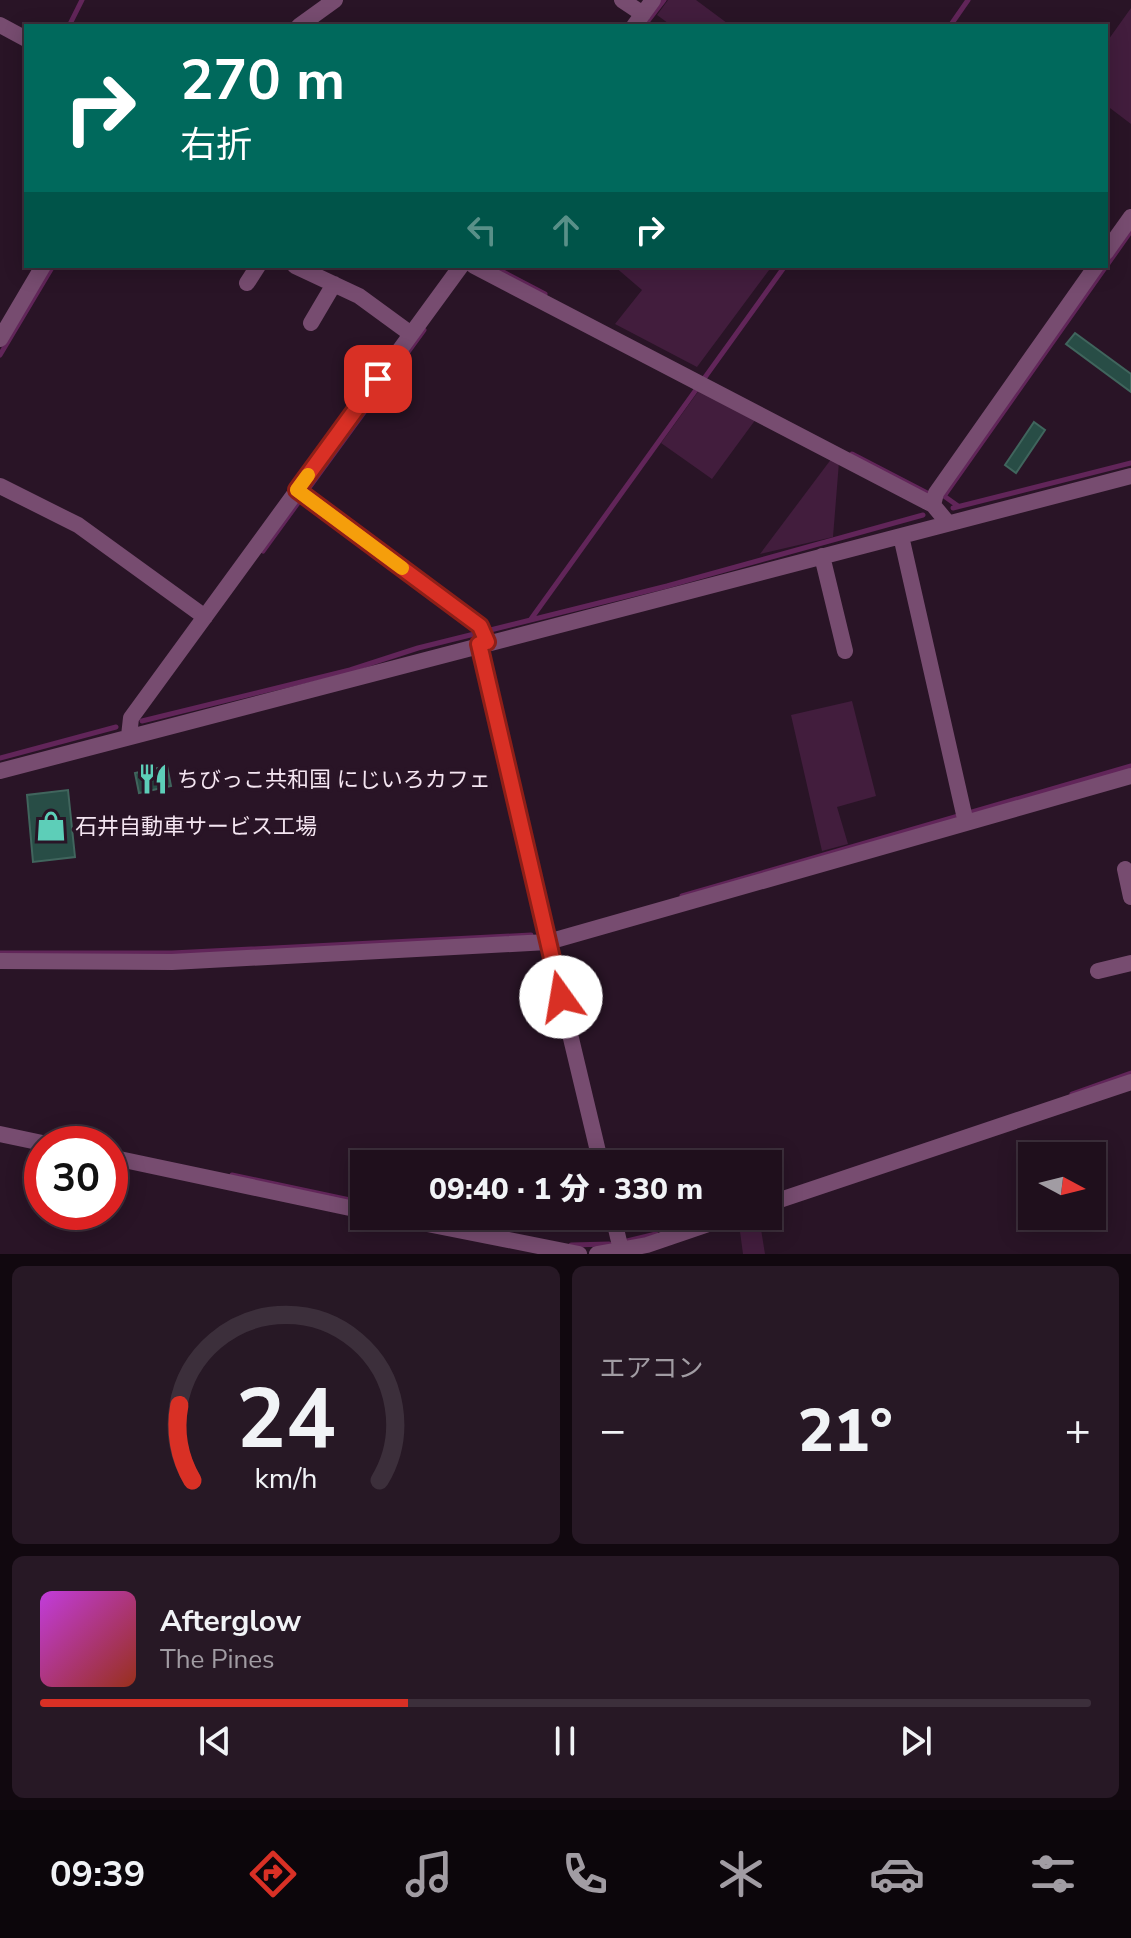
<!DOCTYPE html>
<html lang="ja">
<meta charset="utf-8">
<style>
body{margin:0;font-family:"Nunito Sans","Noto Sans JP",sans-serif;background:#271825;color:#f1f3f6;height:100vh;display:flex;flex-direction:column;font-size:30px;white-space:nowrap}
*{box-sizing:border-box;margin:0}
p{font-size:26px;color:#a19ca3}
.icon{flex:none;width:44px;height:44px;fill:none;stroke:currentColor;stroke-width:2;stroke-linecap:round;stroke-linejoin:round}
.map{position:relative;height:1254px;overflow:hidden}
.panel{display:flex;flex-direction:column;gap:12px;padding:12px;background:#11080f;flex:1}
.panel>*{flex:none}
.top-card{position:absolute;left:24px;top:24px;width:1084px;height:244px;border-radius:0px;box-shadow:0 4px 20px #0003,0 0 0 2px #3c2f3b;background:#00695c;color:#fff;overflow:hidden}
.needle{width:52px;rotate:97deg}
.buttons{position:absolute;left:1018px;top:1142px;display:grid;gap:16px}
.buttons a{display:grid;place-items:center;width:88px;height:88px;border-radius:0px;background:#1f0f1c;box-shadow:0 4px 20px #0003,0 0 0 2px #3c2f3b;font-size:40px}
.speed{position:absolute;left:24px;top:1126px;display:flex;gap:16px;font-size:40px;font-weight:700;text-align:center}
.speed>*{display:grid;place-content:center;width:104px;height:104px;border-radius:50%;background:#1f0f1c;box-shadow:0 4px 20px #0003,0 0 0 2px #3c2f3b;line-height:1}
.speed .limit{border:12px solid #d22;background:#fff;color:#111}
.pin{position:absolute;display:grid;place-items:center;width:68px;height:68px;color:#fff;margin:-34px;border-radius:16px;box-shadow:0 4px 12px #0006}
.me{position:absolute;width:88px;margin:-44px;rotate:347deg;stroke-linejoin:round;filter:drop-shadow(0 0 6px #0008)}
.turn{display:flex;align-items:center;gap:28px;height:168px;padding:0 24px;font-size:36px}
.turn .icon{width:104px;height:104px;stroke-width:2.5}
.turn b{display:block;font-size:56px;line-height:68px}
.lanes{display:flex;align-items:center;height:76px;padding:0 24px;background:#0003;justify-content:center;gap:40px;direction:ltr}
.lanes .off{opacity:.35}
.big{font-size:60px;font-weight:800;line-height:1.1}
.panel .card{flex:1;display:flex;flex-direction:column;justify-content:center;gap:12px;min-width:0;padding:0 28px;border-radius:12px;background:#271825}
.panel .dial{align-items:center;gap:0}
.dial svg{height:208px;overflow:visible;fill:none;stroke:#3c2f3b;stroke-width:7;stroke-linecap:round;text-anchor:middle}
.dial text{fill:#f1f3f6;stroke:none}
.song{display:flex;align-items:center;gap:24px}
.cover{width:96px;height:96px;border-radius:12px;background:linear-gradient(135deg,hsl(290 70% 55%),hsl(10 70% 35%))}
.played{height:8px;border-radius:4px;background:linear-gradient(90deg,#d93025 35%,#3c2f3b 35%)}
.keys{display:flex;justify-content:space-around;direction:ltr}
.heat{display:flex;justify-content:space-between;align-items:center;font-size:44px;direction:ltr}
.panel .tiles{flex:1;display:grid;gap:12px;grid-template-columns:1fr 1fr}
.card:last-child{grid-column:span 2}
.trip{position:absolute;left:350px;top:1150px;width:432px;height:80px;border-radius:0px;background:#1f0f1c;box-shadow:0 4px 20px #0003,0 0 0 2px #3c2f3b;font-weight:800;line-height:80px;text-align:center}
.dock{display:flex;height:128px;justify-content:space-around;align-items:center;background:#0c060b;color:#a19ca3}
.dock .icon{width:56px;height:56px}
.dock .selected{color:#d93025}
.dock b{font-size:36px;color:#f1f3f6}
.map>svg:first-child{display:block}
.green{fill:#421d3d}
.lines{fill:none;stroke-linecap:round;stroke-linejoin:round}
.stream{stroke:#612559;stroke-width:5}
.building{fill:#284d46;stroke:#40655d;stroke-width:2}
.minor{stroke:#774c70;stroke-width:16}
.route-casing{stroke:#8d1f18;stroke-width:20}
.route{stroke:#d93025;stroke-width:14}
.slow{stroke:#f59e0b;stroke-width:14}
.labels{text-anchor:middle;stroke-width:8;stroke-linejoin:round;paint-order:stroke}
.poi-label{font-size:22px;fill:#f4e5f1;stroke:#291426;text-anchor:start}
</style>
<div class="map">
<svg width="1131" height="1254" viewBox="0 0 1131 1254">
<rect width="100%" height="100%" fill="#291426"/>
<path class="green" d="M668,0h28l35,26h-59l-15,-11z
M1131,8v116l-25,-19v-62z
M614,266h158l-75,101 -82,-43 27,-34z
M700,389l56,30 -44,60 -51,-36z
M832,458l7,4 -6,75 -73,17z
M852,701l24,95 -39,11 11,37 -26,7 -31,-136z
M759,1217l6,37h-22l-4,-30z"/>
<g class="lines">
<path class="stream" d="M69,26l13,-26
M644,26l20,-26
M950,26l18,-26
M492,266l53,28
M0,355l53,-89
M852,454l79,41 13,1
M958,506l-14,-10 187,-265
M953,508l178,-45
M263,551l161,-221
M531,619l254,-353
M142,721l208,-51 68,-22 249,-62 256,-71
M0,758l116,-31
M682,896l449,-130
M0,953h172l359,-18
M1072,1094l59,-21
M48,1137l34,7
M232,1175l132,28
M627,1241l29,-7
M571,1245l38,-1"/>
</g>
<path class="building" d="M1075,333l56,41v18l-65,-48z
M1034,422l11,8 -29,43 -11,-8z
M167,766l4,20 -32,7 -4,-20z
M68,790l7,67 -42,5 -6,-67z"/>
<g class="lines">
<path class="minor" d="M622,0l21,14
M0,25l26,14
M299,26l36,-26
M634,26l19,-26
M1106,252l25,-35
M295,266l64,30 52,38
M474,266l459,239 15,18
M247,283l11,-17
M311,323l23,-39
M0,339l43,-73
M0,486l78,39 127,92
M297,490l183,136 7,16
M933,505l3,-12 160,-227
M901,536l65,287
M822,556l23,95
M129,736l2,-18 330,-452
M0,771l1131,-295
M1125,869l6,28
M0,961l172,1 376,-20 -69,-298
M1098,971l33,-8
M0,1134l47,10
M110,1157l254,54
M601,1164l-53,-222 583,-166
M768,1204l363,-122
M387,1216l192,38
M613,1216l8,34
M597,1254l50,-9 85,-29"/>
</g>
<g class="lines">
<g class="route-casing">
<path id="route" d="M378,379l-81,111 183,136 7,16 -8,2 82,353"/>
</g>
<use href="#route" class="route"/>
<path class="slow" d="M308,475l-11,15 105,78"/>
</g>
<defs>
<g id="restaurant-bare" transform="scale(2.4)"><path d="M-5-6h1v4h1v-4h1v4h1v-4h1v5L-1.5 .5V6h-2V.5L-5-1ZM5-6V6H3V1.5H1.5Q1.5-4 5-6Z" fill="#5dceb8" stroke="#291426" stroke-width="2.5" paint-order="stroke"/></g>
<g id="shop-bare" transform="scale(2.4)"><path d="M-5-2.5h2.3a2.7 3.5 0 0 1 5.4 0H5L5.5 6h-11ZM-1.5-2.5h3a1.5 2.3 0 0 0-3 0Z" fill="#5dceb8" stroke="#291426" stroke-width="2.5" paint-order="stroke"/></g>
</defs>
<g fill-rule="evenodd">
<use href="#restaurant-bare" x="153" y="779"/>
<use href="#shop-bare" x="51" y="826"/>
</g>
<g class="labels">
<g class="poi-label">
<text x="177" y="787">ちびっこ共和国 にじいろカフェ</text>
<text x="75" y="834">石井自動車サービス工場</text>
</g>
</g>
</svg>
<div class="buttons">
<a><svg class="needle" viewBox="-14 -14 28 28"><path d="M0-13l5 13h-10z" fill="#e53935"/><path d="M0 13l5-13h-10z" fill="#a19ca3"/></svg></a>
</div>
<div class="speed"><div class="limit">30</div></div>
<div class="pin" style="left:378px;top:379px;background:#d93025"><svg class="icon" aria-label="arrive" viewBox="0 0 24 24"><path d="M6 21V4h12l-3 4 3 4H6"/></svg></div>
<svg class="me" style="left:561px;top:997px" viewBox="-20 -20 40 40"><circle r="19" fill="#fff"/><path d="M0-13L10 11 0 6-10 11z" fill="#d93025"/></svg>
<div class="trip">09:40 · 1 分 · 330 m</div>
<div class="top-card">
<div class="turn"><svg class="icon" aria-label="right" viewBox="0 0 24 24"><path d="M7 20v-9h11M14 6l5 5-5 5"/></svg><div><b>270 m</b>右折</div></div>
<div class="lanes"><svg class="icon off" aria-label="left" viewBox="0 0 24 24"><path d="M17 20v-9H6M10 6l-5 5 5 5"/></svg><svg class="icon off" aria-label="ahead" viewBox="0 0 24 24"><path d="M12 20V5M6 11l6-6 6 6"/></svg><svg class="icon" aria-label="right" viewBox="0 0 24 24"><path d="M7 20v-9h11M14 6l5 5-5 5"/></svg></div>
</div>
</div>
<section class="panel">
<div class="tiles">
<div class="card dial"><svg viewBox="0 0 100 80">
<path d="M14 69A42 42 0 1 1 86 69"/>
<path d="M14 69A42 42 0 0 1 9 40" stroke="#d93025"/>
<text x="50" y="56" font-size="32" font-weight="700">24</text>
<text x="50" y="72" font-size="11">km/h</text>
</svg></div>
<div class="card"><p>エアコン</p>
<div class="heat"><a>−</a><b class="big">21°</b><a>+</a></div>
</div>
<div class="card">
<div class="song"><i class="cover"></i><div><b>Afterglow</b><p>The Pines</p></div></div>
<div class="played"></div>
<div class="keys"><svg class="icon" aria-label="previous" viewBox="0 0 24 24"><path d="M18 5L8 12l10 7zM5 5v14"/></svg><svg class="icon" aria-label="pause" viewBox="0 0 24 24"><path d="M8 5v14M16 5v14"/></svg><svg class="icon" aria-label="next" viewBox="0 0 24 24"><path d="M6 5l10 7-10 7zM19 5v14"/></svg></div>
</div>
</div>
</section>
<nav class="dock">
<b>09:39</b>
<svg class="icon selected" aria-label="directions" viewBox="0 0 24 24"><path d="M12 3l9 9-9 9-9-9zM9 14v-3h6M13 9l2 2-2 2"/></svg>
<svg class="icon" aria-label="music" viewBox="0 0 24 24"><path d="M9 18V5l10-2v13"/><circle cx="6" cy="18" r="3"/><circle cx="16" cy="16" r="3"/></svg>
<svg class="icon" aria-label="phone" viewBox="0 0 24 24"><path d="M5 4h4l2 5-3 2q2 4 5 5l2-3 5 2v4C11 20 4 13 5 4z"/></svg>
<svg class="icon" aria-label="climate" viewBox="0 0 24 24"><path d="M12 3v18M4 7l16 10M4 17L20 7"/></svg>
<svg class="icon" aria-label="car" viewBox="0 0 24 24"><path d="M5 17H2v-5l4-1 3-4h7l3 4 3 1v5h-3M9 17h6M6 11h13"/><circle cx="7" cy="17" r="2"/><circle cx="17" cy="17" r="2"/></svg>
<svg class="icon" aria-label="filters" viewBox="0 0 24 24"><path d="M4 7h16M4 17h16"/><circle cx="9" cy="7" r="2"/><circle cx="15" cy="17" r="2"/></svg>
</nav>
